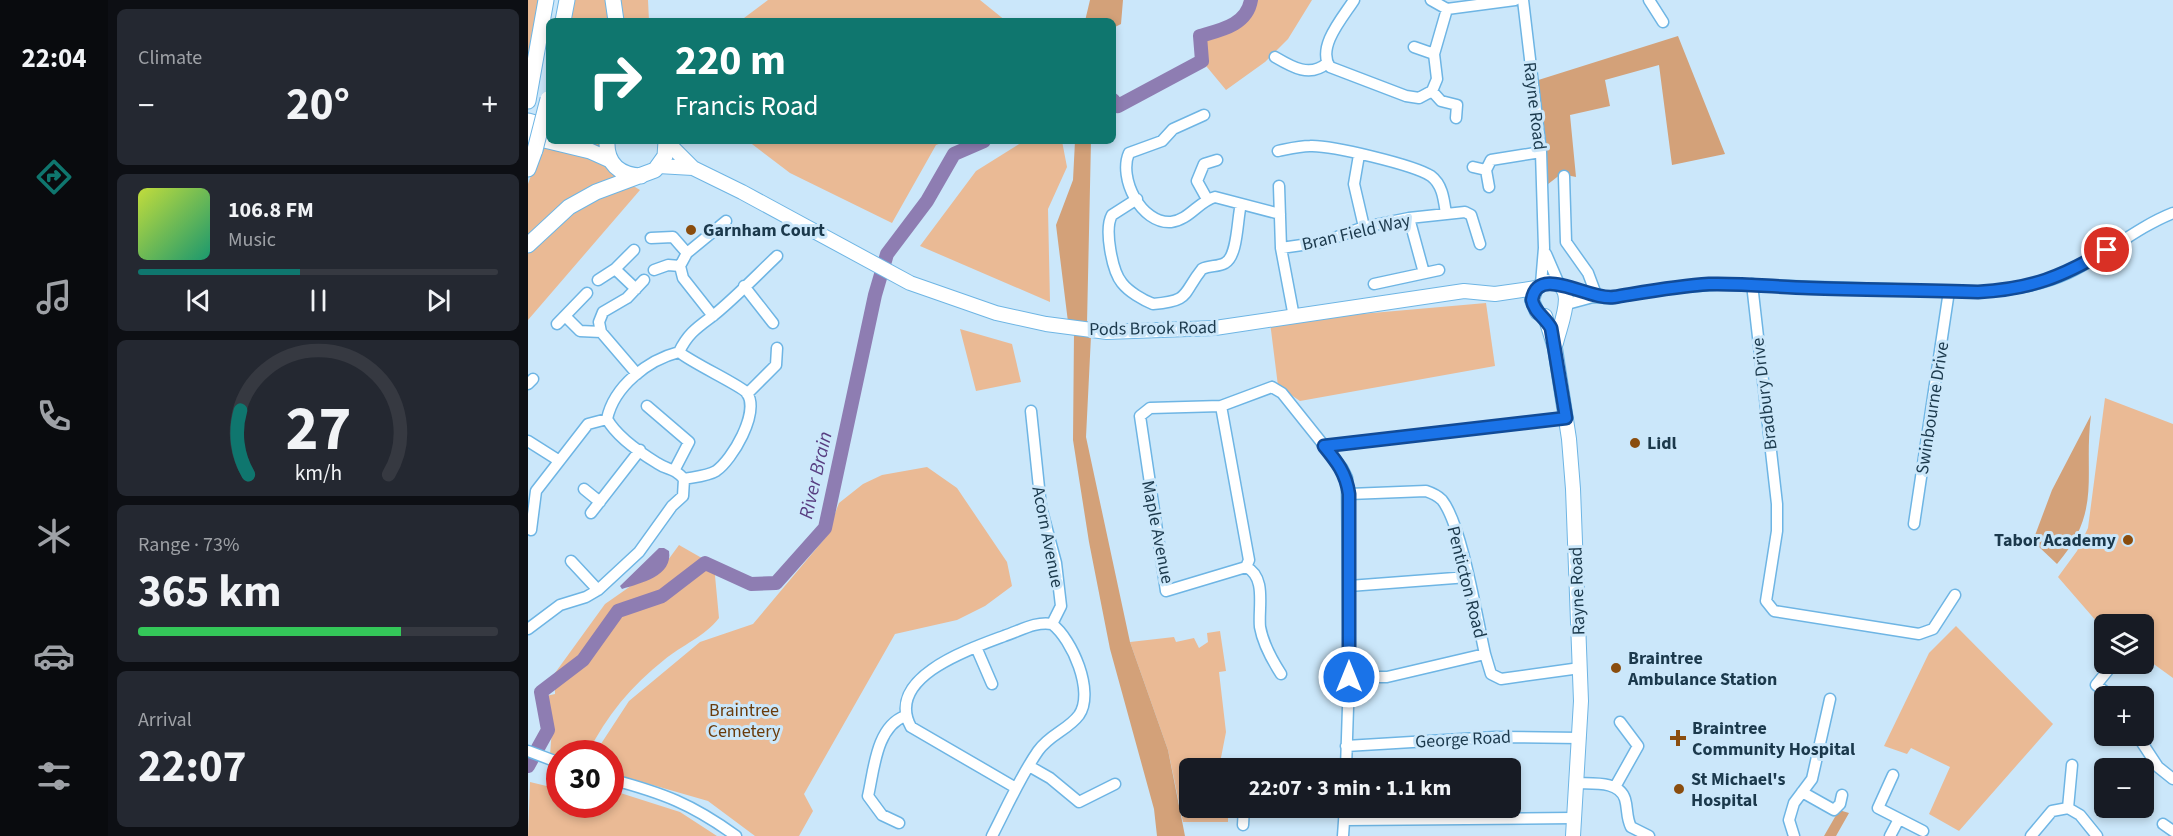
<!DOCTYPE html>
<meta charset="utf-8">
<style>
body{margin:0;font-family:"Source Sans 3",sans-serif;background:#242831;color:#f1f3f6;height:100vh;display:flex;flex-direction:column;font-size:22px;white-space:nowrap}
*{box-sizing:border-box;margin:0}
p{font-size:20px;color:#9ea1a6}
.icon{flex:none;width:33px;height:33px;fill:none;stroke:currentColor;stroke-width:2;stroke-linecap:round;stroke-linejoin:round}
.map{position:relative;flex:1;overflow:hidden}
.drawer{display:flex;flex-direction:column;gap:9px;padding:9px;background:#0d0f14;width:420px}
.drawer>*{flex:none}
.banner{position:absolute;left:18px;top:18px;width:570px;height:126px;border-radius:9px;box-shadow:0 3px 9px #0003;background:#0f766e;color:#fff;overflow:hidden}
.buttons{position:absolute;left:1566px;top:614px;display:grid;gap:12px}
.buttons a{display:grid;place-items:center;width:60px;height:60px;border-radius:9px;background:#171b24;box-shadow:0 3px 9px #0003;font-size:30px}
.speed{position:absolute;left:18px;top:740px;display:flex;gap:12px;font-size:30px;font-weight:700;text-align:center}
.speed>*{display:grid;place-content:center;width:78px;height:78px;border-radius:50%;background:#171b24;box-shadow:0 3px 9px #0003;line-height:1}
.speed .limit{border:9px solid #d22;background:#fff;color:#111}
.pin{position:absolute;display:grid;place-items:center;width:51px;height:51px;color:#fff;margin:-26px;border:3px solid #fff;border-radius:50%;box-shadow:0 2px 6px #0007}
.me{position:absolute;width:66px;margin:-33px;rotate:0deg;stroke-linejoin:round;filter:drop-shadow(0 0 4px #0008)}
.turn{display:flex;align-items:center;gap:21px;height:126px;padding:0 30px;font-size:27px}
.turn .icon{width:78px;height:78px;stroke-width:2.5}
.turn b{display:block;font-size:42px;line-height:51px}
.big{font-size:45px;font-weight:700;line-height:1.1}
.drawer .tile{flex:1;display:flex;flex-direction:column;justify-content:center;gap:9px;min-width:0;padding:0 21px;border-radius:9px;background:#242831}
.drawer .dial{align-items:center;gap:0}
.dial svg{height:156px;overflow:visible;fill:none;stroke:#363941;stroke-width:7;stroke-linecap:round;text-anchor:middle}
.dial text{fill:#f1f3f6;stroke:none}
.song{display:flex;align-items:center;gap:18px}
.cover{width:72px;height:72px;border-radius:9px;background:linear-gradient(135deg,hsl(70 70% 55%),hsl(160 70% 35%))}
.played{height:6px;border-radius:3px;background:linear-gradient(90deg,#0f766e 45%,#363941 45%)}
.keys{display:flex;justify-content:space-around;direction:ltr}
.heat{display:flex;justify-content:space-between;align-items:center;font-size:33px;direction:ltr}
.charge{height:9px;border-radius:4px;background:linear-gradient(90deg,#34c759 73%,#363941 0)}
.trip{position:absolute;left:651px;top:758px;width:342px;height:60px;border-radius:9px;background:#171b24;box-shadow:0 3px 9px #0003;font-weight:700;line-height:60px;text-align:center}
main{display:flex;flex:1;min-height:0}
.dock{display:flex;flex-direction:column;width:108px;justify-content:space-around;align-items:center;background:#090b0e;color:#9ea1a6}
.dock .icon{width:42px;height:42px}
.dock .on{color:#0f766e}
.dock b{font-size:27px;color:#f1f3f6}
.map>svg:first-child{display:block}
.green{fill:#eaba95}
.forest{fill:#d3a179}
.water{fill:#8e7db2}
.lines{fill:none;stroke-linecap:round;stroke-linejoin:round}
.river{stroke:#8e7db2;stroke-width:14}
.minor-casing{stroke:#6eb5e4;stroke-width:13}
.major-casing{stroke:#6eb5e4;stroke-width:16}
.highway-casing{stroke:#6eb5e4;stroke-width:17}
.minor{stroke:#fff;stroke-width:10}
.major{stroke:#fff;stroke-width:14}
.highway{stroke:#fff;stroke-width:15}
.highway-bridge-casing{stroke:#6eb5e4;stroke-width:17;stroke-linecap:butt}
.highway-bridge{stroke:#fff;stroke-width:15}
.route-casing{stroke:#114b97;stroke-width:15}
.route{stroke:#1a73e8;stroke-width:10}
.poi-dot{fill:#8a4d0e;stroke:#cbe7fa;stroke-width:2}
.labels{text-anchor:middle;stroke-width:6;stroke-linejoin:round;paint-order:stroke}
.street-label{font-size:18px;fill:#1b394c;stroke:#cbe7fa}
.poi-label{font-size:18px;font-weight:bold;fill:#1b394c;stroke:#cbe7fa;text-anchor:start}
.park-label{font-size:18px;fill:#6a3b0b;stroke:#cbe7fa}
.water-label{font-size:20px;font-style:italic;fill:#583e82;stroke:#cbe7fa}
</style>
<main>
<nav class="dock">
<b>22:04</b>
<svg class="icon on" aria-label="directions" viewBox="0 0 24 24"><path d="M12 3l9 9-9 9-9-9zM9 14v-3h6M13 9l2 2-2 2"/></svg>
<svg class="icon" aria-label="music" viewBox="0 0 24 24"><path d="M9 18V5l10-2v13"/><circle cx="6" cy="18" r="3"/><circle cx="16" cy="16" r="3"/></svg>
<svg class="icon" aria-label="phone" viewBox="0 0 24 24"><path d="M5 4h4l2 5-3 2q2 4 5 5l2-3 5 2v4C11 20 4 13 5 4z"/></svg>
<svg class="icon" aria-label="climate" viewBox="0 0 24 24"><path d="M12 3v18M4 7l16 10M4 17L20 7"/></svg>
<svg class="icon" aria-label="car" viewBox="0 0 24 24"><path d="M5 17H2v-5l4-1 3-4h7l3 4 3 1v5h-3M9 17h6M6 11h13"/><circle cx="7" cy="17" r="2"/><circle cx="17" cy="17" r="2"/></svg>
<svg class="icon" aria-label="filters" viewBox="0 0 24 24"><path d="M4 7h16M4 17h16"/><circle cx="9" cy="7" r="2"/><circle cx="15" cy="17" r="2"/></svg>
</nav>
<section class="drawer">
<div class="tile"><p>Climate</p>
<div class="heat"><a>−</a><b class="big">20°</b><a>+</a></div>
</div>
<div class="tile">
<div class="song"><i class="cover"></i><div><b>106.8 FM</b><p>Music</p></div></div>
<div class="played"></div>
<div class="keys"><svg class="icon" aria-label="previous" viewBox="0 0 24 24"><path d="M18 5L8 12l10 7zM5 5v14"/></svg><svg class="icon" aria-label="pause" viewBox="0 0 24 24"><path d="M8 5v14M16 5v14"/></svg><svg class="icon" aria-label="next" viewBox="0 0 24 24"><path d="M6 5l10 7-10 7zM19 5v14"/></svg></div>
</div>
<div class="tile dial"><svg viewBox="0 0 100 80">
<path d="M14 69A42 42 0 1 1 86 69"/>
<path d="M14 69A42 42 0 0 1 10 36" stroke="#0f766e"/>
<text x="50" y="56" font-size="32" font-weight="700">27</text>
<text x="50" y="72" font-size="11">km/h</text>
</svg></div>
<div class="tile"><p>Range · 73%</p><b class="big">365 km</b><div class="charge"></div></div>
<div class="tile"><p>Arrival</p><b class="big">22:07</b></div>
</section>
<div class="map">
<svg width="1645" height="836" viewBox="0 0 1645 836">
<rect width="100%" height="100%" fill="#cbe7fa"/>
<path class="green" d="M0,0h12l-12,63z
M44,0h76l1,21h-81z
M240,0h212l26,21h-266z
M723,0h61l-24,39 -23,23 -39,28 -24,-29 -2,-25c21,-6 46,-11 51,-36z
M21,125v16h53l18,37 20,12 -112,130v-136z
M220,141h199l-11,4 -44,78 -102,-50z
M496,141h38l5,26 -19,42 2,93 -130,-56 56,-75z
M958,303l9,63 -195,35 -22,-15 -8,-64z
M432,329l52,15 9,38 -45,9z
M1577,398l68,26v254l-29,-21v-33h-40v6l-46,-53 19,-26 11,-23z
M399,467l30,21 50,74 5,24 -27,20 -28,14 -62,14 -91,160 9,17 -14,25h-44l-47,-35 -97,-28 -1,-20h-15l34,-52 71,-59 53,-18 73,-87 13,-34 24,-19 19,-9z
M151,545l35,20 5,53c-15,19 -37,27 -55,42 -32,25 -58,56 -76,93h-28l-1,5 -9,-3 2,-26 -6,-33 9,-2v-21l50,-69 63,-44z
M1428,626l97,98 -94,107 -30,-17 21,-47 -39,-19 -4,6 -23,-8 45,-93z
M692,631l6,40 -7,1 7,60 -7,36h-29v39h38v15h-45l-15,-72 -38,-108 44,-5 2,5 18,-4 5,10 9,-6 -1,-9z
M2,782l29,7 1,15h50l1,-14 69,22 37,24h-189z"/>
<path class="forest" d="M562,0h33l-2,24 -8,4v-7h-28z
M1150,36l47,118 -53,11 -13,-100 -54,15 5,26 -40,9 6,62 -15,-3 -18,14 -11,-106z
M547,141h16l-4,182 -19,-1 -12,-97 17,-45z
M546,333l17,3 -5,101 44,205 38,108 17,86h-28l-3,-27 -44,-160 -21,-107 -16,-102z
M1563,415c-8,62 12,95 -34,149l-19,-18 -4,-8 18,-48z
M1311,810l10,3 -13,23h-12z"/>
<path class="water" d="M131,548h5l5,3c4,25 -28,32 -47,38l-2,-3z"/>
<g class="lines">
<path class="river" d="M585,100l5,6 84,-45 -2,-25c21,-6 47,-11 51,-36
M0,766l20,-36 -7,-38 42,-32 35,-49 44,-15 43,-33 46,21 25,-1 49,-55 50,-233 12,-41 40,-53 27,-47 30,-13"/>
<g class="minor-casing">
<path id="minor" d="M826,0c-10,16 -38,47 -24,67l76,29 13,2 13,-7 9,10 16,4 -1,13
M903,0l16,9 68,-9
M995,0l18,152 3,96 -3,36
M1121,0l14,22
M886,47l20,7
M747,57c17,10 35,21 52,6
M904,91l5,-12 -3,-25 13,-45
M676,115l-31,14 -11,12 -33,12c-11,25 12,71 42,69 18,-2 28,-21 44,-25l65,17
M750,151c10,-2 21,-5 32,-5 21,-1 104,19 121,30 12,9 13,25 15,38
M831,155l-5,29 10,43
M945,167l13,3
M1036,176l2,66 22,31 9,24
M751,186l2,62 13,69
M961,187l-3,-17 5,-10 50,-8
M609,199l-25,16c-8,14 0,56 10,68 7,9 21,17 31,21 38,-3 29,-10 49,-35 8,-4 16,-2 23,-6 13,-7 12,-44 16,-59
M679,199l-10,-18 7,-17 13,-4
M881,218l15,55
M123,238l22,-1 14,16
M753,248l42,-6 41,-15 45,-9 56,-6 6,3 9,29
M1018,254l13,30
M87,269l21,20
M126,270l14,-5 12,1
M70,280l17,-11 19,-19
M846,284l65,-14
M1224,284l25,220v27l-11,70 8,10 145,23 14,-5 22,-34
M216,286l29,37
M1035,288l30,9 17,1 60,-10 53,-4 255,8c32,-2 61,-6 90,-19 37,-17 67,-45 105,-60
M1039,304l26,-7
M37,316l15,15 21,1
M185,316l-30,-38 -3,-12 7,-13 39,-32
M29,324l30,-31
M151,352c13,11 63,34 68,41 13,20 -15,67 -31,78 -8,5 -22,6 -32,8 -11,-12 -15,-8 -27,-16 -18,-11 -40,-26 -50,-44 7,-33 41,-59 72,-67z
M151,352c9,-19 19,-25 35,-37 22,-18 42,-39 63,-59
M109,374l-36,-42 -2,-10 4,-10 24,-14 17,-18
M0,384l5,-5
M744,387l10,6 60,75 5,10 2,199 -3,91
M219,394l29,-29 1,-17
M119,406l42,36 -14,27
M693,406l28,154 -3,7 -80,24 -26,-175 10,-8 71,-2 51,-19
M503,411l10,96 15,56 5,43 -9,18
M0,441l30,19
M796,446l242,-28
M56,489l16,13
M821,494l77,-3c6,2 11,4 16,9 20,25 35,119 43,154
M63,513l49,-63
M1386,524l35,-233
M3,530l5,-39 52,-67 19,-5
M43,561l27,29
M718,567c21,10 12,41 14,60 3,17 12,33 21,47
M821,586l119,-9
M0,629l32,-24 26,-8 12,-7 41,-38 33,-46 11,-10 1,-17
M448,647l16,37
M821,677h38l98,-23 6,20 10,5 79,-11
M1583,696l-15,-11 17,-21
M1609,735l21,32 15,12
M818,746l149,-9 85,1
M0,751l32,12
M501,766l21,12 29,24 36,-18
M1365,775l-15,33 45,23
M82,779c53,14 82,25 126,57
M1048,783c15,1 43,-3 49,16 3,10 1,18 6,28l18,9
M1087,787l23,-41 -18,-24
M1274,792l32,18 6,-6 2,-9
M1540,808l4,-43
M1540,808l12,7 17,21
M817,820l229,-2
M371,823l-17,-8 -14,-19c6,-26 8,-69 37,-80
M1635,824l10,7
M715,825l1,-18
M464,836c15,-29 28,-59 46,-85 12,-17 30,-21 41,-36 16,-23 -7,-76 -27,-91 -17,-3 -32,7 -48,12 -35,13 -120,42 -93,91l105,61
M815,836l2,-29
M1266,836l-5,-16 5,-17 18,-24 18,-80
M1362,836l9,-17
M1503,836l21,-25 16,-3"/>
</g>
<g class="major-casing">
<path id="major" d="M138,141l27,27 49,24 168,91 86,30 50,11 61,8 108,-4 249,-37 31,3 41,-6
M130,166l35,2
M1009,312l-5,-12 4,-12 10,-6c35,-1 14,42 10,61
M1017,316l10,32 14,91 4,50 8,212 -8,135"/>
</g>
<g class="highway-casing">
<path id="highway" d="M85,0l3,21
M35,21l4,-21
M0,101l18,-101
M0,121l21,6
M0,136l62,15 20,9
M79,141c-1,22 12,34 34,35
M0,169l7,-19
M0,245l41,-38 27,-15 59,-22 10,-14 1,-15"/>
</g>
<use href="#minor" class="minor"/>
<use href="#major" class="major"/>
<use href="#highway" class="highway"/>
<g class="highway-bridge-casing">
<path id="highway-bridge" d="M7,150l13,-51"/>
</g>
<use href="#highway-bridge" class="highway-bridge"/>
</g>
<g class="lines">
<g class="route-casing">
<path id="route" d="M821,677v-183c-3,-21 -12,-32 -25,-48l242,-28 -15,-90c-6,-11 -17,-16 -19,-28 6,-37 57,1 82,-3 31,-5 63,-11 95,-13 34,-1 67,3 100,4 56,2 113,2 169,4 53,-3 84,-15 129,-42"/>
</g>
<use href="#route" class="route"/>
</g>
<g class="poi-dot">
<circle cx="163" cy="230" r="6"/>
<circle cx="1107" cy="443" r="6"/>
<circle cx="1600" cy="540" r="6"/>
<circle cx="1088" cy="668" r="6"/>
<path d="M1147 729h6v6h6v6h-6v6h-6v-6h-6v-6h6z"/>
<circle cx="1151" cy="789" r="6"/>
</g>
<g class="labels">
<g class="street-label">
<text transform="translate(1007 106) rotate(83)" y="6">Rayne Road</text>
<text transform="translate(828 232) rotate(-13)" y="6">Bran Field Way</text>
<text transform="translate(625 328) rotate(-1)" y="6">Pods Brook Road</text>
<text transform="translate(1236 394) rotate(-97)" y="6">Bradbury Drive</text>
<text transform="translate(1404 408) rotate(-81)" y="6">Swinbourne Drive</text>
<text transform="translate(630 532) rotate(79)" y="6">Maple Avenue</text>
<text transform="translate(520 537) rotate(79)" y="6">Acorn Avenue</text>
<text transform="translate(939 582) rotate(76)" y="6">Penticton Road</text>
<text transform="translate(1049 591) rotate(-92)" y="6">Rayne Road</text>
<text transform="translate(935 739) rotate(-3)" y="6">George Road</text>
</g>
<g class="poi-label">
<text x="175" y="236">Garnham Court</text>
<text x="1119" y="449">Lidl</text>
<text x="1588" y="546" text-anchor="end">Tabor Academy</text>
<text x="1100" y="664">Braintree<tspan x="1100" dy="21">Ambulance Station</tspan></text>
<text x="1164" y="734">Braintree<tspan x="1164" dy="21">Community Hospital</tspan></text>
<text x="1163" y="785">St Michael's<tspan x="1163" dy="21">Hospital</tspan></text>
</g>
<g class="park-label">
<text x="216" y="716">Braintree<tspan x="216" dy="21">Cemetery</tspan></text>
</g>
<g class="water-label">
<text transform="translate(287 475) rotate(-77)" y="7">River Brain</text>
</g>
</g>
</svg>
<div class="buttons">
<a><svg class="icon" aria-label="layers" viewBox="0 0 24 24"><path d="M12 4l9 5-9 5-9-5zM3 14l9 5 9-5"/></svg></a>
<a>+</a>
<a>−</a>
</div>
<div class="speed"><div class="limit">30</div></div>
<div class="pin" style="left:1579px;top:250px;background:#d93025"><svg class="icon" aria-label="arrive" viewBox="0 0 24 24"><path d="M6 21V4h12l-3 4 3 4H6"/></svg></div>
<svg class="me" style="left:821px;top:677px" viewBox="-20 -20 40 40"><circle r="17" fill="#1a73e8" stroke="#fff" stroke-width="3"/><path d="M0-11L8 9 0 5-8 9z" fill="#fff"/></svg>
<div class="trip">22:07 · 3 min · 1.1 km</div>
<div class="banner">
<div class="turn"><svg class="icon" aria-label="right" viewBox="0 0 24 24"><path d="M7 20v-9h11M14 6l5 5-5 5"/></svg><div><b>220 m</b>Francis Road</div></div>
</div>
</div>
</main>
